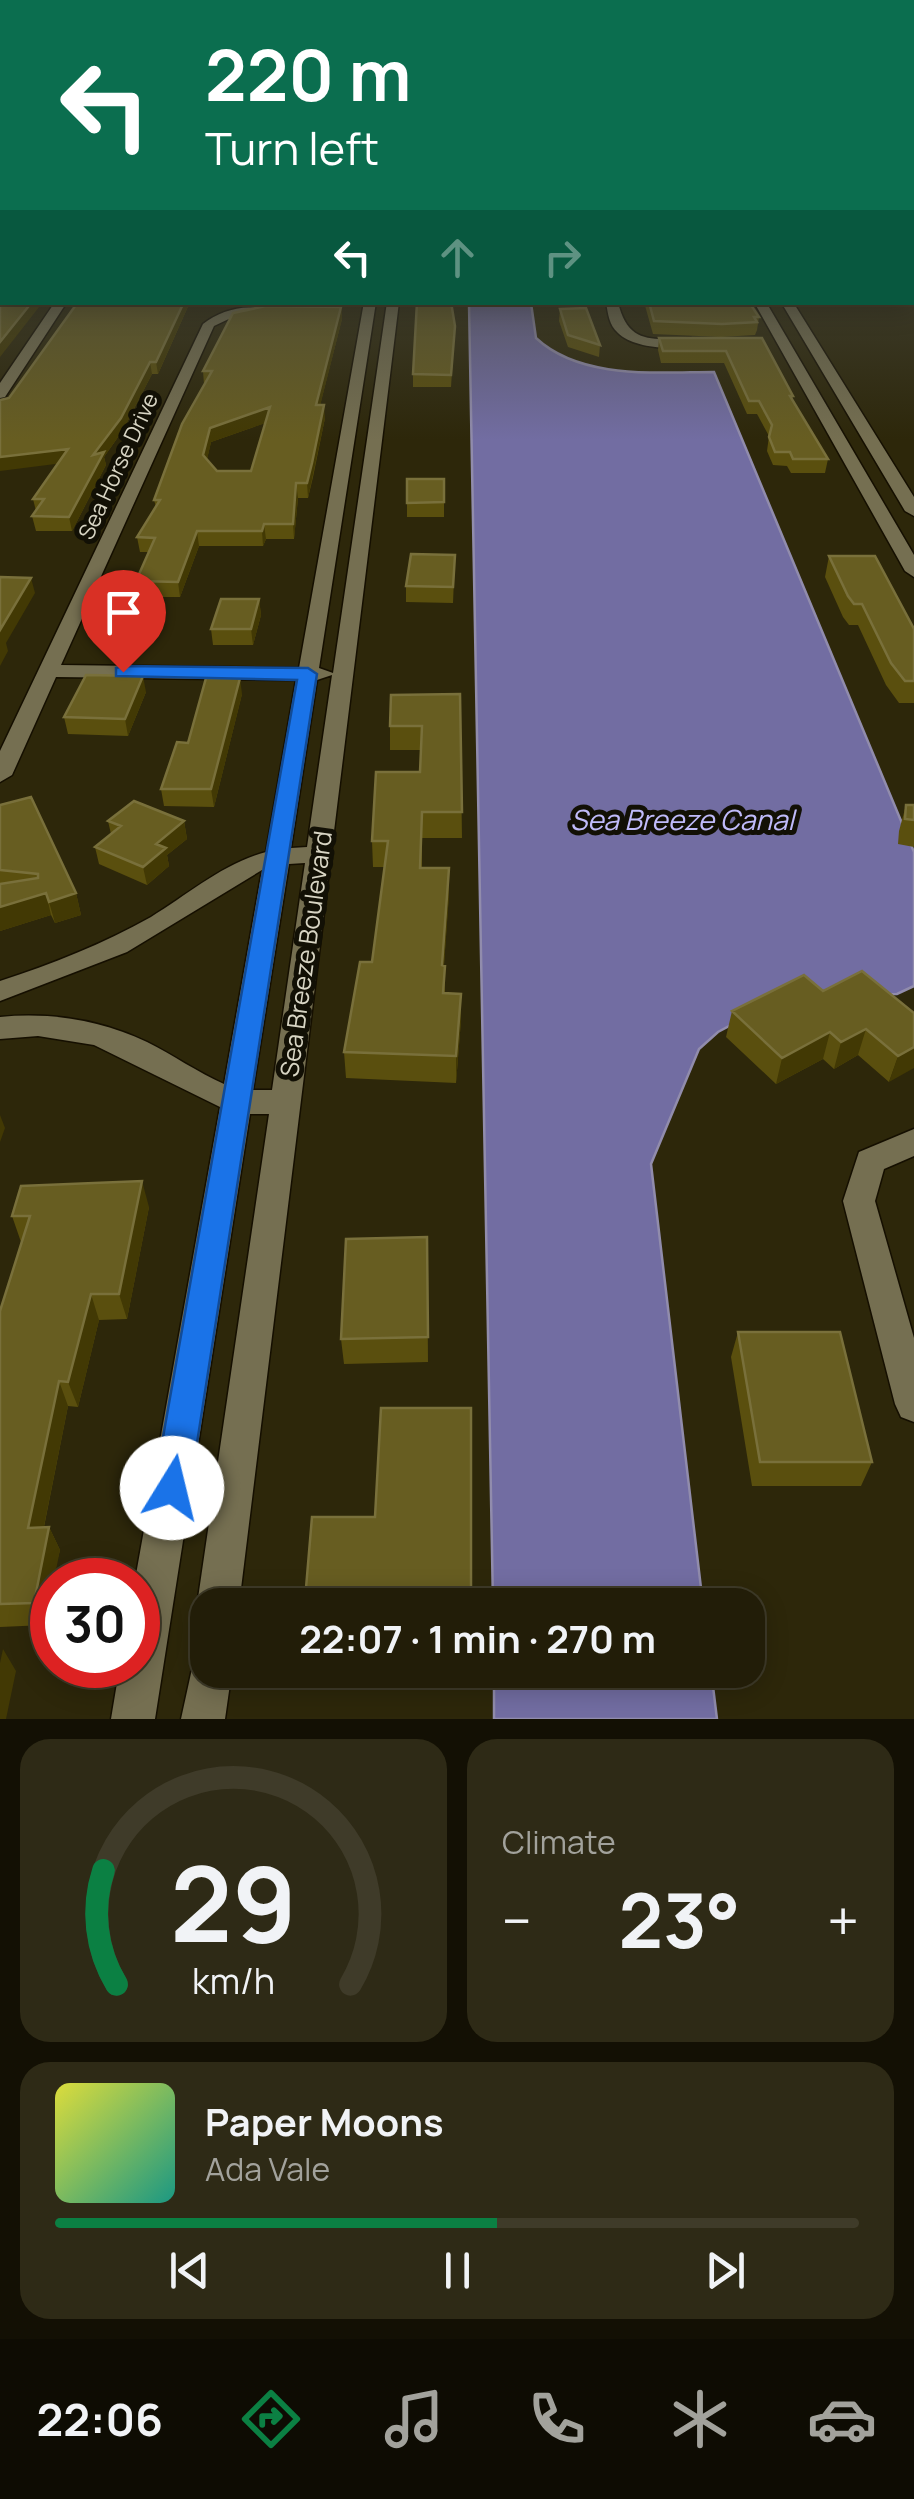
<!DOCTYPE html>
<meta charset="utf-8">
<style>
body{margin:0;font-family:Manrope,sans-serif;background:#2e2a16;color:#f1f3f6;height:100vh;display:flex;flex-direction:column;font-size:38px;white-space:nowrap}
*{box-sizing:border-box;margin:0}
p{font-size:32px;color:#a2a29c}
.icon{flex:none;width:55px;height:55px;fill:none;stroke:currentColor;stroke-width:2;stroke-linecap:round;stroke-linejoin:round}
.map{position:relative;height:1719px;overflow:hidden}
.sheet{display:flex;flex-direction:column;gap:20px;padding:20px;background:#131004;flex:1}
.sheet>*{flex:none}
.top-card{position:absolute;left:0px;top:0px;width:915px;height:305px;box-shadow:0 5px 25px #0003,0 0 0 2px #3f3b29;background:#0b6e4f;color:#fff;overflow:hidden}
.speed{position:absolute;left:30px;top:1558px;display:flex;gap:20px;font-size:50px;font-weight:700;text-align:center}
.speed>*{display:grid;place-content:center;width:130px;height:130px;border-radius:50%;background:#221d08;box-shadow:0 5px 25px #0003,0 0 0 2px #3f3b29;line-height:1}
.speed .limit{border:15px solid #d22;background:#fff;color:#111}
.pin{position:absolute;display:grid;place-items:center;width:85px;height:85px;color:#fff;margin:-102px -42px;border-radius:50% 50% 50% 0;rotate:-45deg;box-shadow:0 0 10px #0007}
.pin .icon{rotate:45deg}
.me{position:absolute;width:110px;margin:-55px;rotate:9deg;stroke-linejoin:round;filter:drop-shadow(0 0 8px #0008)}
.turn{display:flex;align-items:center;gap:35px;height:210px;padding:0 40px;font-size:45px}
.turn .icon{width:130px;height:130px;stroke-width:2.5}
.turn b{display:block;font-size:70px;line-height:85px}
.lanes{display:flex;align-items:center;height:95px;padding:0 40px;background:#0003;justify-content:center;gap:50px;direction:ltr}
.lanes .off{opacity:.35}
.big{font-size:75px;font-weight:700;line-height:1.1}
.sheet .widget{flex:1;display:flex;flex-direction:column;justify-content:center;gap:15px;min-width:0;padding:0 35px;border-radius:30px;background:#2e2a16}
.sheet .dial{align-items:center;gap:0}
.dial svg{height:260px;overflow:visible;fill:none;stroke:#3f3b29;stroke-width:7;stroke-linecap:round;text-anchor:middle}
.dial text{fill:#f1f3f6;stroke:none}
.song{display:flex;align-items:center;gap:30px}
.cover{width:120px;height:120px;border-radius:15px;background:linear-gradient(135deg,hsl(60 70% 55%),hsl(170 70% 35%))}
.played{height:10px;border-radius:5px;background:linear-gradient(90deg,#0b8043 55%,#3f3b29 55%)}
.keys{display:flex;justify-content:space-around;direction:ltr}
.heat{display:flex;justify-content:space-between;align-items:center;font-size:55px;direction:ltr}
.sheet .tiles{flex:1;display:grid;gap:20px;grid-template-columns:1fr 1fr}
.widget:last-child{grid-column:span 2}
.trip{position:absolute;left:190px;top:1588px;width:575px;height:100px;border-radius:30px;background:#221d08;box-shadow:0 5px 25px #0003,0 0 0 2px #3f3b29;font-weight:700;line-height:100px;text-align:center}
.menu{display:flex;height:160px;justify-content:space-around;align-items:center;background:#0e0c03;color:#a2a29c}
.menu .icon{width:70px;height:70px}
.menu .selected{color:#0b8043}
.menu b{font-size:45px;color:#f1f3f6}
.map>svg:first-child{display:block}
.water{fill:#726da2;stroke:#918cac;stroke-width:2.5}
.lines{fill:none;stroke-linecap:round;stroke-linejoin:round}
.street-casing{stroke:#150f00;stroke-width:3}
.street{fill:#756f51;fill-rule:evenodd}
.wall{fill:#5a4f0e;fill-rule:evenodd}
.shaded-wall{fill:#423904}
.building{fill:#675d21;stroke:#79703b;stroke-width:2.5;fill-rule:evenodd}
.route{fill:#1a73e8;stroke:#114b97;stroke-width:2.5}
.labels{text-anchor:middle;stroke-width:10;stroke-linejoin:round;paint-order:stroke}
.far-street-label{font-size:22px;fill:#d8d5c4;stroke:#121005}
.street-label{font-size:25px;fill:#d8d5c4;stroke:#121005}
.water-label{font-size:28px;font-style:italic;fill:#c0bbfa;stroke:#121005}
</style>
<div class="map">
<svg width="914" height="1719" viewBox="0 0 914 1719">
<rect width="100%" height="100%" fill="#2d270a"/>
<path class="water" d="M469,303h62l5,35c45,42 122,34 178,34l200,480v134l-17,8 -92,1 -31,7 -56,30 -19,17 -48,115 52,441h-210z
M494,1670h217l6,49h-223z"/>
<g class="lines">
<g class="street-casing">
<path id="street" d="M55,302h12l-62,95 -5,1v-15z
M364,302h12l-57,366 14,5 54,-371h12l-160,1303h-31v17l-11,-17 72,-491h-19l-95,605h-44l9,-54h18l-3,-85 85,-473 -126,-62 -56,-9 -38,3v-22c50,-5 101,3 147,25 26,13 50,30 77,42l38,-214 -135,82 -127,49v-20c52,-17 103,-37 151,-64 38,-23 71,-53 115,-65l30,-172 -240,-3 -44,98 -12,7v-31l203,-427c18,-14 46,-22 67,-12l-37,5 -19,9 -153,339 238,3zM332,675l-25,172 -16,1 26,-168zM305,863l-33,227h-19l36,-226z
M606,302h12c10,44 36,37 73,36l7,4c-18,10 -64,7 -80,-9 -9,-8 -10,-19 -12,-31z
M754,302h12l148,253v22l-9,-6z
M781,302h12l121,195v19l-9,-5z
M914,1129v27l-30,13 -9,32 39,137v84l-13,-5 -6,-13 -52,-203 16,-49z
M208,1649v21h24l-7,49h-44l14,-64z"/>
</g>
<use href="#street" class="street"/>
</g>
<path class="wall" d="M78,302h112l-32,72h-6l-29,56 -19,27 2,8 -34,66h-36l-4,-15 4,-5 -3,-12 25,-35 -49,-66z
M246,302h95l-95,5z
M644,302h105l10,15 -2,13 -2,5 -34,2 -68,-3z
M341,307l1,12 -22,86 5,13 -12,59 -5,21h-10l-4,41h-28l-3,7h-64l-19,51h-42l-2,-16 12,-29h-8l-3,-15 19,-30 -2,-7 50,-116 -1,-13zM265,423l-14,48h-34l-10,-12 4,-17z
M560,309l40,36 -1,12 -31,-10 -9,-26z
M455,326l-4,61h-38v-13z
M659,338h103l31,58 -1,4 36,59 -3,14h-34l-4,-7 -14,-1 -6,-14 2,-15 -12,-22h-10l-23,-51h-63l-3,-13z
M407,479h37v38h-37z
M455,555l-2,48 -47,-1v-16z
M829,556l85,73v74h-15l-13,-18 -28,-60h-9l-6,-8 -18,-40z
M259,599l2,16 -8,30h-40l-2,-16z
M146,692l-18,44 -60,-2 -4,-17z
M242,694l-28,113 -50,-1 -3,-17 27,-46z
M460,694l2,144h-40v30h27v26l-5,71 1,28 16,1v26l-5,63 -110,-5 -2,-26 28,-90 12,-95h-11l-1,-26 48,-69 1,-22h-31v-24z
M0,805l76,88 5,22 -26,8 -4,-8 -51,16z
M906,805h8v42l-16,-3 1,-13z
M108,821h76l3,18 -20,16 2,11 -22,19 -48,-21 -4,-17 16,-13z
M823,991l91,22 -25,69 -31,-27 -24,14 -11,-10 -47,25 -50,-47 6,-26z
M149,1207l-22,112 -28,1 -21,87 -10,-1 -24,121h5l11,23 -8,30v8l-7,37 -45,2v-316l21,-69 -9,-26z
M427,1237l1,125 -84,2 -3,-25z
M738,1332l134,130 -11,24h-109l-21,-129z
M471,1408v197h-162l-3,-17 69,-71z"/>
<path class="shaded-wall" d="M32,302h11l-43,55v-15z
M184,302h6l-32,72 -2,-12z
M341,307l1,12 -25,99 -1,-13z
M150,362l2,12 -29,56 -19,27 2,8 -34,66 -3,-14 24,-62z
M324,405l1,13 -17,80 -1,-15z
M270,407l1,14 -60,21 -6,27 -2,-14 7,-27z
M68,449l3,13 -71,9v-14z
M296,483l2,15 -4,41 -1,-15z
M264,524l2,15 -3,7 -1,-15z
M197,531l2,15 -19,51 -2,-15z
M31,578l4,15 -29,50 2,8 -8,15v-36z
M259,599l2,16 -8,30 -2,-16z
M143,676l3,16 -18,44 -3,-17z
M240,678l2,16 -28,113 -3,-18z
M184,821l3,18 -20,16 2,11 -22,19 -4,-18 13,-23z
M449,868v26l-7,98v-27z
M46,893l5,22 -51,16v-24z
M76,893l5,22 -26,8 -6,-21z
M461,994v26l-5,63v-27z
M866,1029l-8,26 -24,14 7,-27z
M830,1032l-7,27 -47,25 6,-26z
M914,1047v21l-25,14 9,-26z
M0,1115l5,13 -5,14z
M142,1181l7,26 -22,112 -8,-25z
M91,1294l8,26 -21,87 -10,-25z
M59,1381l9,25 -29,145 -11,-23z
M49,1527l11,23 -6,30h-2v8l-7,37 -11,-22z
M3,1649l13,22 -10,48h-6v-56z"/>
<path class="building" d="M0,240h2v62h30l-32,40v-77h2v-11h-2z
M78,302h106l-28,60h-6l-29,56 -28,37 11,-3 -35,65 -37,-1 12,-17h-11l35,-50 -68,8v-57l9,-2z
M417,302h34l4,24 -4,49 -38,-1z
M649,302h100l10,15h-5l3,5 -35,2 -68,-3z
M266,306l75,1 -25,98h8l-12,58 -5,20h-11l-3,41h-29l-2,7h-65l-19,51 -42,-1 19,-43 -18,-1 23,-37h-6l28,-76 30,-53h-9l30,-58zM270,407l-19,64h-34l-14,-16 7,-27z
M586,308l14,37 -32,-10 -8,-26z
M659,338h103l31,58h-3l38,63h-35l-3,-7h-15l-6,-15 3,-12 -13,-24h-10l-23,-50h-63z
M407,479h37v23l-37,1z
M411,554l44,1 -2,32 -47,-1z
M829,556h46l39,73v52h-9l-14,-18 -29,-59h-8l-6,-8z
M0,577l31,1 -31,52z
M221,599h38l-8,30h-40z
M86,675l57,1 -18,43 -61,-2z
M206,678h34l-29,111h-50l16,-47 11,1z
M460,694l2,118h-40l-2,56h29l-7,97 3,1 -2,27 18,1 -5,62 -112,-4 16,-90h12l16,-121h-16l4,-69h44l2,-46h-32l1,-31z
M31,797l45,96 -27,9 -3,-9 -46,14v-23l38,-6v-4l-38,-4v-65z
M134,801l50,20 -28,23 10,4 -23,19 -48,-20 26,-21 -13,-5z
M906,805h8v15l-9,-1z
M862,971l52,42v34l-16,9 -32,-27 -25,13 -11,-10 -48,26 -50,-47 72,-36 19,16z
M142,1181l-23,113h-28l-23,88 -9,-1 -31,147 21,-1 -15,76 -34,1v-293l30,-95h-18l9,-30z
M427,1237l1,100 -87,2 5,-100z
M738,1332h102l32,130h-112z
M381,1408h90v180h-165l6,-71h63z"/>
<linearGradient id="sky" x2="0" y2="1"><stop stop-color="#191506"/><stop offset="0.45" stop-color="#46473e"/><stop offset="1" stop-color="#46473e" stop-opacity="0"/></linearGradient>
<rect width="914" height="440" fill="url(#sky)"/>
<path class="route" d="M123,666l185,2 9,6 -127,814 -5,12 -13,5 -13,-5 -5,-12 143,-808 -181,-4v-8z"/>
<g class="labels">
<g class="far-street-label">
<text transform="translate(118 466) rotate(-65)" y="8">Sea Horse Drive</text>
</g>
<g class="street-label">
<text transform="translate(306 954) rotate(-82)" y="9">Sea Breeze Boulevard</text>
</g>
<g class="water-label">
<text x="682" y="830">Sea Breeze Canal</text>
</g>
</g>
</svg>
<div class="speed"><div class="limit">30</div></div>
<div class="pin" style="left:123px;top:672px;background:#d93025"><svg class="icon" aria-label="arrive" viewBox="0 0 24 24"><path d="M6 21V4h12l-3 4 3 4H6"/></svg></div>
<svg class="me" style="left:172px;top:1488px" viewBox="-20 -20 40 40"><circle r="19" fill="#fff"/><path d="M0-13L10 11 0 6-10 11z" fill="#1a73e8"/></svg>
<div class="trip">22:07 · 1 min · 270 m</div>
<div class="top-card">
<div class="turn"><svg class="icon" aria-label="left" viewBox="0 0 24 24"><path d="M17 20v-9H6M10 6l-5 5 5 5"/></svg><div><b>220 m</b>Turn left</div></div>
<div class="lanes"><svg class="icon" aria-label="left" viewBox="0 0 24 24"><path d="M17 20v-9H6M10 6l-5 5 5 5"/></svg><svg class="icon off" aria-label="ahead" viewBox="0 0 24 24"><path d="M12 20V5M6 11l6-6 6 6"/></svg><svg class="icon off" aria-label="right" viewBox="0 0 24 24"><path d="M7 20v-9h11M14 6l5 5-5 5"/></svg></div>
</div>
</div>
<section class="sheet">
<div class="tiles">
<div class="widget dial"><svg viewBox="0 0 100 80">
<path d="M14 69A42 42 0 1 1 86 69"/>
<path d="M14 69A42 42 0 0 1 10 34" stroke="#0b8043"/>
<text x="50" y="56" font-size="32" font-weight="700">29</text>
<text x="50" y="72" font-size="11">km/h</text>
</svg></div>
<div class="widget"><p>Climate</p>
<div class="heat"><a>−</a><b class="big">23°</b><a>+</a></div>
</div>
<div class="widget">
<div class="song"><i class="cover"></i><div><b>Paper Moons</b><p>Ada Vale</p></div></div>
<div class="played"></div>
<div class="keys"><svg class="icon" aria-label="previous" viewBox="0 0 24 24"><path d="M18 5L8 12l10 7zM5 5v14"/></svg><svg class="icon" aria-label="pause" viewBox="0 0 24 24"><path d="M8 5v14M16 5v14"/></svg><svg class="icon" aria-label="next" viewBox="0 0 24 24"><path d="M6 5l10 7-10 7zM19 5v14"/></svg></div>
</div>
</div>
</section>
<nav class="menu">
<b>22:06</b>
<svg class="icon selected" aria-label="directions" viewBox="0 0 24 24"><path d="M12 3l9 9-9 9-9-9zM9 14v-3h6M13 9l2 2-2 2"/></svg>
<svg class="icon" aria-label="music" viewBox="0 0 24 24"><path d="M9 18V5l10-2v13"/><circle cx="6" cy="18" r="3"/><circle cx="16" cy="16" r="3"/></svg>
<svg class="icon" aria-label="phone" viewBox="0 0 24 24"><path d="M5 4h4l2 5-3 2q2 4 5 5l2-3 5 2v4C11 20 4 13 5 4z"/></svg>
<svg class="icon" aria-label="climate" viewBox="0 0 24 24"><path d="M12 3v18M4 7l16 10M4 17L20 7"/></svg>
<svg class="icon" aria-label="car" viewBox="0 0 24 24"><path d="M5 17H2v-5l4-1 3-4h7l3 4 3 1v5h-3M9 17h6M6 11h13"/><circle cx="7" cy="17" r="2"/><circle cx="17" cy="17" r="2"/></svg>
</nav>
